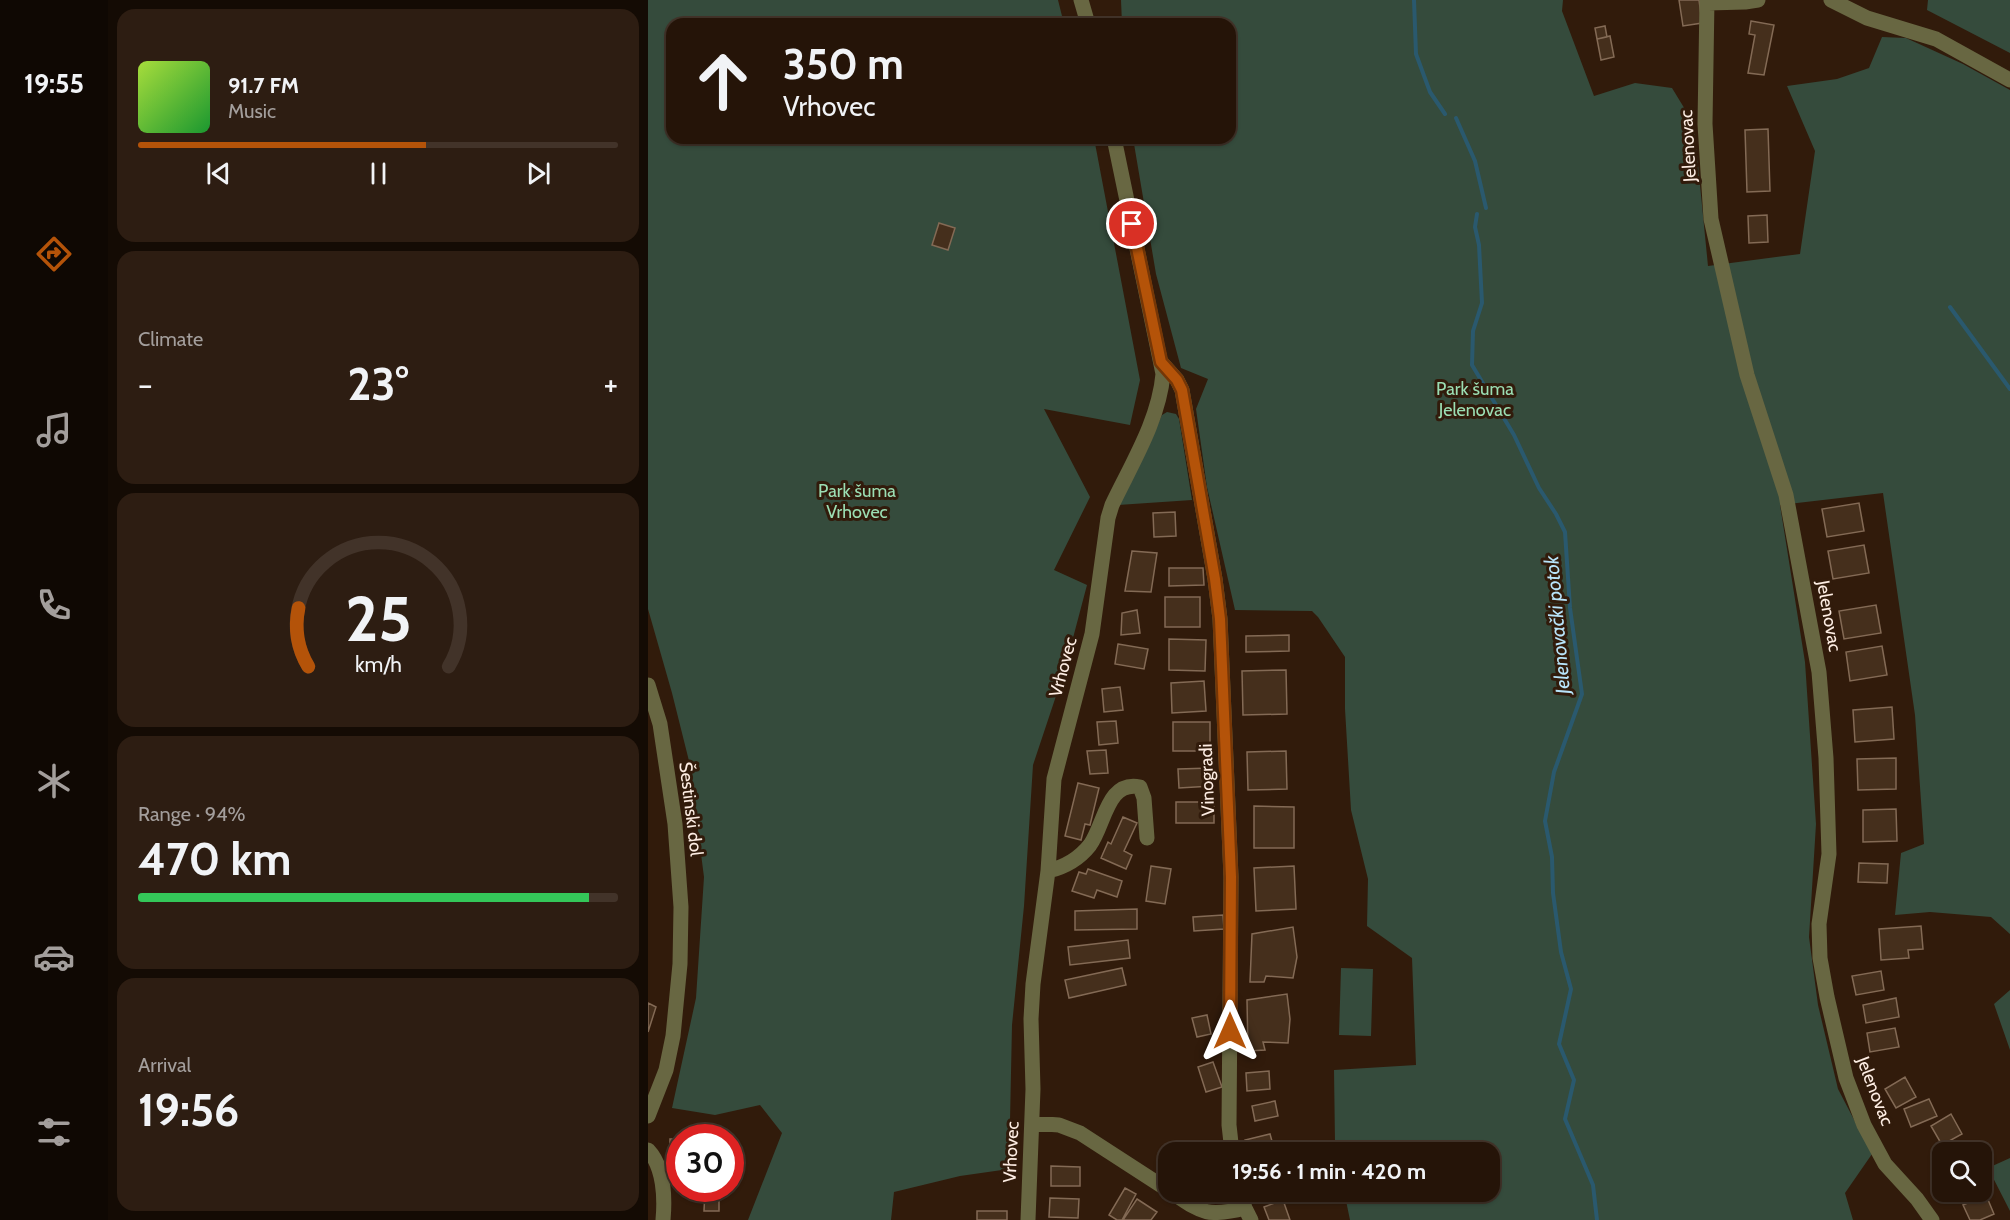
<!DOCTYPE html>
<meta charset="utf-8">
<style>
body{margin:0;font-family:Cabin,sans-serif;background:#2d1d12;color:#f1f3f6;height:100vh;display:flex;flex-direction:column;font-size:22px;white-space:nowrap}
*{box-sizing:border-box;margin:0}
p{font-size:20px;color:#a39e9c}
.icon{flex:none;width:33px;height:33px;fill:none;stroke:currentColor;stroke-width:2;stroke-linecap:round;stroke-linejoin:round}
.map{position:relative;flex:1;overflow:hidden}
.drawer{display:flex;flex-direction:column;gap:9px;padding:9px;background:#140b04;width:540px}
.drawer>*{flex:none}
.banner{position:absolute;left:18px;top:18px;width:570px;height:126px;border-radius:18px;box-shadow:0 2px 4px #0004,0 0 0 2px #423329;background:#251408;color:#f1f3f6;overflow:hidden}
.tools{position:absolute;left:1284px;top:1142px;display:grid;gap:12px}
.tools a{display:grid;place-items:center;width:60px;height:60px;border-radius:12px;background:#251408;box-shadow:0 2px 4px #0004,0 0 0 2px #423329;font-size:30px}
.speed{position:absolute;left:18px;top:1124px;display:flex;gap:12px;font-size:30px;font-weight:700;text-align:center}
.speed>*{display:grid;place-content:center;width:78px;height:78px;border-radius:50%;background:#251408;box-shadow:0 2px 4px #0004,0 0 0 2px #423329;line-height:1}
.speed .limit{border:9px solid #d22;background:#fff;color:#111}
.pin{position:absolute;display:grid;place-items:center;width:51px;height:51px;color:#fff;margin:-26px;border:3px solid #fff;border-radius:50%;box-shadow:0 2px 6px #0007}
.me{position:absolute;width:66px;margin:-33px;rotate:0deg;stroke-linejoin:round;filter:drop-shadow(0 0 4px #0008)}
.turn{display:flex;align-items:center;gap:21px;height:126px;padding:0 18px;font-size:27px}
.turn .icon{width:78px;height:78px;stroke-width:2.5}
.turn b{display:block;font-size:42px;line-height:51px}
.big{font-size:45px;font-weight:800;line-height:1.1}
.drawer .tile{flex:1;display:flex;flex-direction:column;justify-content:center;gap:9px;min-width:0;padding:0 21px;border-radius:18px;background:#2d1d12}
.drawer .dial{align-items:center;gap:0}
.dial svg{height:156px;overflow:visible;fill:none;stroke:#423329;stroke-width:7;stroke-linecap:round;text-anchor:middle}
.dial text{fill:#f1f3f6;stroke:none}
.song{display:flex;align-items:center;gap:18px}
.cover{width:72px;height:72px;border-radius:9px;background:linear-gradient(135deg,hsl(80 70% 55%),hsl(130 70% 35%))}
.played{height:6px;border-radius:3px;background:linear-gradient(90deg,#b45309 60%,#423329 60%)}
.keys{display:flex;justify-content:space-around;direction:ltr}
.heat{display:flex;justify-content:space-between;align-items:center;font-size:33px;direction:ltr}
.charge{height:9px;border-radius:4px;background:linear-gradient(90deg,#34c759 94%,#423329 0)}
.trip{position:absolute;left:510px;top:1142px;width:342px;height:60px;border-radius:18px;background:#251408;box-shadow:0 2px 4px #0004,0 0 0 2px #423329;font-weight:800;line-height:60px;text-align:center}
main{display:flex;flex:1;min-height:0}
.tab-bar{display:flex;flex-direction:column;width:108px;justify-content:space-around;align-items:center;background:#0f0803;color:#a39e9c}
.tab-bar .icon{width:42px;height:42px}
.tab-bar .selected{color:#b45309}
.tab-bar b{font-size:27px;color:#f1f3f6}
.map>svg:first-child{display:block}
.green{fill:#354b3c}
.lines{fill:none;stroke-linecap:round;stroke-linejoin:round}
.stream{stroke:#2a596e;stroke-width:4}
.building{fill:#452f1c;stroke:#836a55;stroke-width:1.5}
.minor{stroke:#686742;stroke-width:15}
.route-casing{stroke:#753606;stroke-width:15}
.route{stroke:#b45309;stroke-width:10}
.labels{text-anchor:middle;stroke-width:6;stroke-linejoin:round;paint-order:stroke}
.street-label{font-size:18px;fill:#fdede3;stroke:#311b0b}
.park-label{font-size:18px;fill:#9bdeb3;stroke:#311b0b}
.water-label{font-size:20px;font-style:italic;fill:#b8e4fa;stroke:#311b0b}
</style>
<main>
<nav class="tab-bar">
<b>19:55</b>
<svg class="icon selected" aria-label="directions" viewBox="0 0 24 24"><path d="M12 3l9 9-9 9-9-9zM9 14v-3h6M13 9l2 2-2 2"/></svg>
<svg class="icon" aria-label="music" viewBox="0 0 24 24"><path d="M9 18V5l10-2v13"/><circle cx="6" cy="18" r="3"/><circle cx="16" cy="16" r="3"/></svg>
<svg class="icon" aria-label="phone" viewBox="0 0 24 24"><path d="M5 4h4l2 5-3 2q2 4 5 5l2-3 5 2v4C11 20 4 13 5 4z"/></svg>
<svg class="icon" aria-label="climate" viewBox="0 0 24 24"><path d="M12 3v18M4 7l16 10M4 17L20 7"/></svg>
<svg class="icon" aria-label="car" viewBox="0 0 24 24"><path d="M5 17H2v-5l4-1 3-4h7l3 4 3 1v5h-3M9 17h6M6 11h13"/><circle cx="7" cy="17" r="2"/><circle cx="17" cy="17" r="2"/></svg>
<svg class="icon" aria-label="filters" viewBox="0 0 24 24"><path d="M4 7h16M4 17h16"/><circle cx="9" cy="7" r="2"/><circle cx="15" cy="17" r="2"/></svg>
</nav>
<section class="drawer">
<div class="tile">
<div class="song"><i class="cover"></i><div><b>91.7 FM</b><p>Music</p></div></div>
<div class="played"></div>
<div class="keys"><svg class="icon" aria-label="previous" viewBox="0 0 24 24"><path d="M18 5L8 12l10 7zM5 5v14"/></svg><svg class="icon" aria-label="pause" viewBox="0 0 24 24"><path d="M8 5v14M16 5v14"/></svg><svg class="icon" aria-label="next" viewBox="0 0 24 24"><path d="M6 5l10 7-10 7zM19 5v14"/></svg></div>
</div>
<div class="tile"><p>Climate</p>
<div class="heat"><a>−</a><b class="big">23°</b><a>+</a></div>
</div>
<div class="tile dial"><svg viewBox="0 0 100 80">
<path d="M14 69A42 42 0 1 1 86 69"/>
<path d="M14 69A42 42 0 0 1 9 39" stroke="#b45309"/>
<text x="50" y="56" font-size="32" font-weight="700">25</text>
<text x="50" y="72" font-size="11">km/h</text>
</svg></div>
<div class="tile"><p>Range · 94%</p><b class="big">470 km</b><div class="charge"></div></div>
<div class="tile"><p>Arrival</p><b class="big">19:56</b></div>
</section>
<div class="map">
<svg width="1362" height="1220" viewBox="0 0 1362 1220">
<rect width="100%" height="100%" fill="#311b0b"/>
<path class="green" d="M0,0h410l6,24h-392v114h422l46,242 -10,45 -86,-16 46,88 -36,73 33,15 -23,87 -31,93 -9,141 -12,119 -3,144 -49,7 -66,16 -3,28h-143l34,-87 -22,-28 -45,10 -43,-7 24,-110 8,-121 -15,-116 -17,-68 -24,-84z
M473,0h442l-1,11 32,85 41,-13 37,5 22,36 14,142 92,-12 15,-103 -28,-65 50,-7 32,-11 13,-31 24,1 57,26 47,26v844l-19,-17 -61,-5 -35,3 6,-62 23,-9 -9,-129 -32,-222 -103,12 25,157 11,162 -7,113 9,68 20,84 34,65 -27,39 8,27h-503l-6,-29h146v-39h-154l-1,-9 -1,-73 82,-5 -4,-107 -45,-32 1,-47 -17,-69 -6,-101v-52l-27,-40 -6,-6 -77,-1 -28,-123 -11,-78 12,-30 -27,-11 -25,-94 -23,-136h97v-114h-108z
M1280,0h82v53l-83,-43z
M519,412l9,2 3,5 13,81 -74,5 44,-90z
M693,968l32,1 -2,67 -32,-1z
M1362,990v60l-16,-46z
M1362,1158v53l-22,-43z"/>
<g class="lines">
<path class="stream" d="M766,0l2,54 14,38 15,22
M808,118l19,43 11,47
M829,214l-2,13 4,18 3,58 -9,28 -1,34 42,70 25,53 17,26 9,18 5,76 12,86 -28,78 -9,49 7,36 1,36 8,59 10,37 -12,55 15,36 -9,39 28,66 4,35
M1302,307l60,82"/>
</g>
<path class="building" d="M1031,0h20l3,23 -19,3z
M1103,21l23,4 -10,50 -16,-2 7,-38 -6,-1z
M957,26l2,11 -10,2 -2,-11z
M962,36l4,21 -13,3 -4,-21z
M1120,129l2,62 -23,1 -2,-62z
M1119,215l1,27 -19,1 -1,-27z
M291,223l16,5 -7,22 -16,-5z
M1211,503l5,28 -37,6 -5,-28z
M527,512l1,24 -22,1 -1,-24z
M1216,545l5,28 -36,6 -5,-28z
M484,551l25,2 -6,39 -26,-1z
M521,568h34l1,17 -35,1z
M517,597h35v30h-35z
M1228,605l5,28 -37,6 -5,-28z
M489,610l3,23 -19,2 1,-22z
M641,635v16l-43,1v-16z
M521,639l37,1 -1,31 -36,-1z
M470,644l30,5 -4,20 -29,-5z
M1234,646l5,29 -37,6 -4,-29z
M638,670l1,44 -44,1 -1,-44z
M556,681l2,30 -34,2 -1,-30z
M472,687l3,23 -19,2 -2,-23z
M1244,707l2,32 -39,3 -2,-32z
M468,721l2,22 -19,2 -2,-23z
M525,722h37v29h-37z
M458,750l2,23 -18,1 -3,-23z
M638,751l1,38 -39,1 -1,-38z
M1248,758v31l-38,1 -1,-31z
M563,768l1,18 -33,2 -1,-19z
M430,783l21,5 -9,37 -5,-1 -4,16 -16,-4z
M528,802h38v21h-38z
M606,806l40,1v41h-40z
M1248,809l1,32 -34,1v-32z
M475,817l14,6 -13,28 8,4 -6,14 -25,-11 7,-16 3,2z
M1211,863l29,1 -1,19 -29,-1z
M503,866l20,3 -6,35 -19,-3z
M646,866l2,43 -40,2 -2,-43z
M440,869l34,12 -5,16 -20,-7 -3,8 -22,-7 7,-19 7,2z
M489,909v20l-62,1v-19z
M575,915l1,14 -30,2 -1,-14z
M1273,926l2,23 -15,1 1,8 -28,2 -2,-31z
M645,927l4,30 -4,21 -27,-2 -2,6h-14l2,-48z
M480,940l2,18 -60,7 -2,-18z
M474,968l4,17 -57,13 -4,-18z
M1233,971l3,19 -28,5 -4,-19z
M639,994l3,25 -2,24 -25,-1 2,8 -17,1 -1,-51z
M1248,998l3,19 -33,6 -3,-18z
M0,1003l8,4 -8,25z
M559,1015l4,19 -14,3 -5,-19z
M1247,1028l4,19 -29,5 -3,-19z
M565,1062l9,25 -16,5 -8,-25z
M621,1071l1,18 -23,2 -1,-18z
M1257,1077l11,20 -20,11 -11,-19z
M1281,1099l8,17 -26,11 -7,-18z
M627,1101l3,15 -23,5 -3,-15z
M1303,1114l11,20 -20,11 -11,-19z
M622,1134l5,18h-27l-3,-12z
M22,1139h10v20h-10z
M1307,1141l7,11h-20v17l-8,-15z
M403,1166l29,1v19h-29z
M477,1188l11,6 -14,26h-5l-8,-5z
M57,1190h14v21h-15z
M1300,1191h25l-20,11z
M1338,1195l8,19 -14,6h-10l-7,-15z
M402,1198l29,1 -1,19 -29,-1z
M489,1199l20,13 -6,8h-28z
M635,1200l7,20h-21l-5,-13z
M329,1211h30v9h-30z"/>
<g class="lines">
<path class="minor" d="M433,0l7,24
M1059,0l-2,124 6,95 36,156 39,120 33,177 7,86 3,96 -10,70 1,34 7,39 19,81 18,47 21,39 32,35 15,21
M1183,0l36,18 69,21 74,41
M1060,3l37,-1 13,-2
M513,362l16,18 5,10 33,189 5,40 11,258 -2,248 3,27
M0,685l12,39 15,100 6,83 -1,57 -7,72 -7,34 -18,46
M400,871c17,-4 31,-12 42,-26 15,-21 17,-65 50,-58l4,11 3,40
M384,1123l27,2 21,8 88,57
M0,1150c16,17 17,48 15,70
M522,1191c31,21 36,27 75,17
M592,1191l5,17 6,12
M380,1220l5,-131 -2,-70 2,-35 15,-113 6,-92 38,-145 16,-116 4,-13c20,-42 47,-85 51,-131l-49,-236"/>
</g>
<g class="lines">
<g class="route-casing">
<path id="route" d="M484,224l29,138 16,18 5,10 33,189 5,40 11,258 -1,154"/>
</g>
<use href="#route" class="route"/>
</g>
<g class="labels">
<g class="street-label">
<text transform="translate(1040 146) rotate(-93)" y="6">Jelenovac</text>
<text transform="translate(1181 616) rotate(80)" y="6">Jelenovac</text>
<text transform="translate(415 667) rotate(-75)" y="6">Vrhovec</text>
<text transform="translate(559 780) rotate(-92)" y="6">Vinogradi</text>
<text transform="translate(43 809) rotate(83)" y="6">Šestinski dol</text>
<text transform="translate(1227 1091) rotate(69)" y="6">Jelenovac</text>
<text transform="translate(363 1152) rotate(-87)" y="6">Vrhovec</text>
</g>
<g class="park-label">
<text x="827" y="395">Park šuma<tspan x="827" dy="21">Jelenovac</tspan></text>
<text x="209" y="497">Park šuma<tspan x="209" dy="21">Vrhovec</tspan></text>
</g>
<g class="water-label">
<text transform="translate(909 625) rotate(-95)" y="7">Jelenovački potok</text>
</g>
</g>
</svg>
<div class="tools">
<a><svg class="icon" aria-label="search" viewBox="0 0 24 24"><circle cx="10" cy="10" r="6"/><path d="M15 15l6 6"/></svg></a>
</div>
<div class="speed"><div class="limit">30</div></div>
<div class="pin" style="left:484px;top:224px;background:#d93025"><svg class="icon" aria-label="arrive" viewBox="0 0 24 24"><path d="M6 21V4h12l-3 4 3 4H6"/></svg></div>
<svg class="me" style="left:582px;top:1031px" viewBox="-20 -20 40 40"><path d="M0-17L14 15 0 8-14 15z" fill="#b45309" stroke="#fff" stroke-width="4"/></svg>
<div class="trip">19:56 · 1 min · 420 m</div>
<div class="banner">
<div class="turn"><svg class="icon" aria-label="ahead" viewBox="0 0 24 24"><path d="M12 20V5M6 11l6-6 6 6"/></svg><div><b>350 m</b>Vrhovec</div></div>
</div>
</div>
</main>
